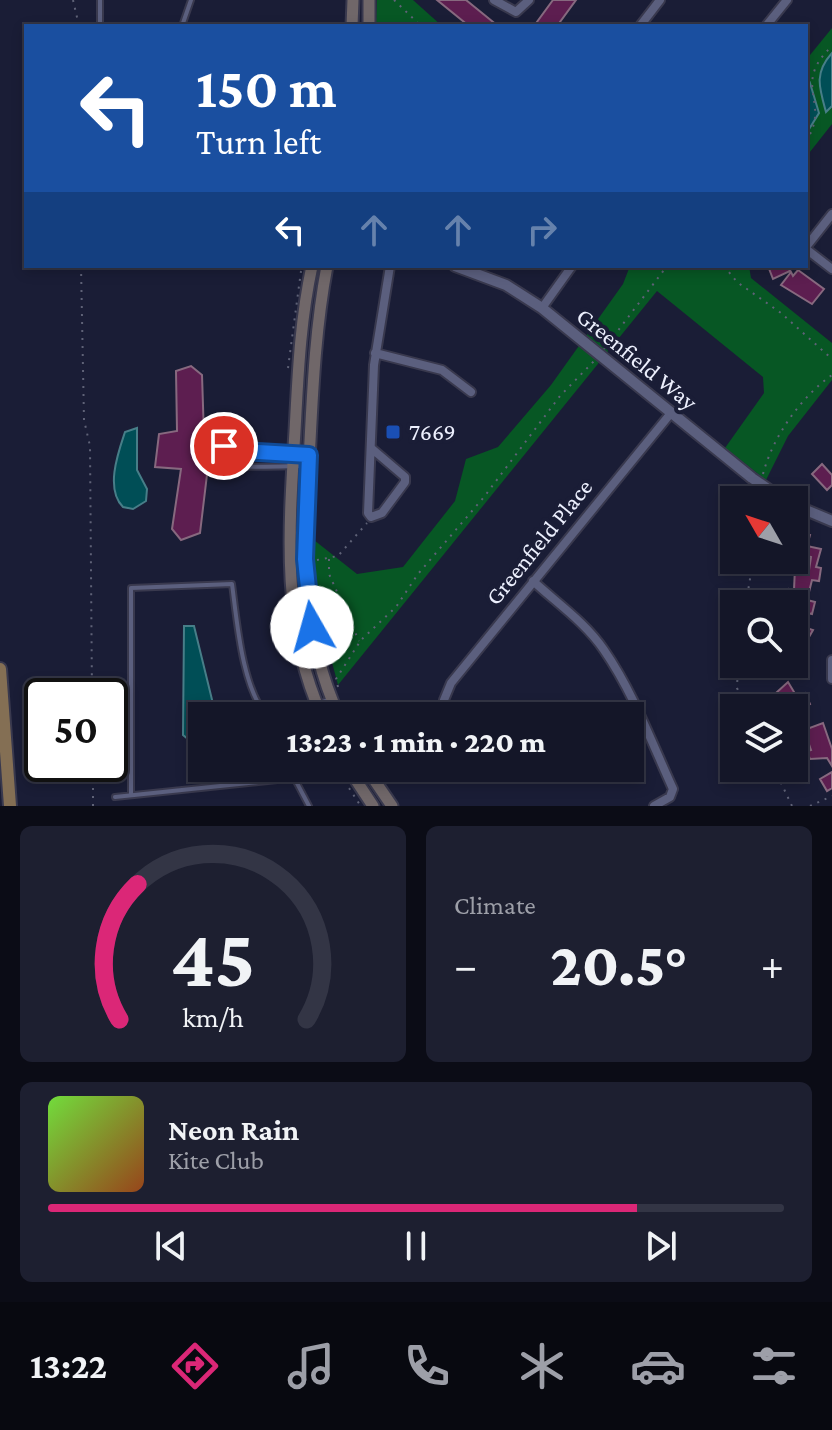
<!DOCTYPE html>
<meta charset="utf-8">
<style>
body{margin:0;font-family:"Crimson Pro",serif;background:#1d1f30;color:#f1f3f6;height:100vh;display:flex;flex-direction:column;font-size:30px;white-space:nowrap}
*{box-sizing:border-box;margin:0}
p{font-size:26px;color:#9d9fa8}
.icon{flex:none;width:44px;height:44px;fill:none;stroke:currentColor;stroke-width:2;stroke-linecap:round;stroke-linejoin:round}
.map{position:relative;height:806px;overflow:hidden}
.panel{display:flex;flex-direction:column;gap:20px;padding:20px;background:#0b0c16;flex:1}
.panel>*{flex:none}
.guide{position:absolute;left:24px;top:24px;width:784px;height:244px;border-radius:0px;box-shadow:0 4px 12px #0003,0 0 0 2px #333545;background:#1a4fa0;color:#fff;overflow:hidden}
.needle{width:52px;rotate:309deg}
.controls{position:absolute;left:720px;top:486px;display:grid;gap:16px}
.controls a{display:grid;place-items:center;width:88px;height:88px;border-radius:0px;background:#141628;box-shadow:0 4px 12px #0003,0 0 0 2px #333545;font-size:40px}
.speed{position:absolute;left:24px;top:678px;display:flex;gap:16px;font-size:40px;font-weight:700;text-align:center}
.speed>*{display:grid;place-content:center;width:104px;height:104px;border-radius:50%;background:#141628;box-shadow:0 4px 12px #0003,0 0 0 2px #333545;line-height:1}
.speed .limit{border:4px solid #111;border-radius:12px;background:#fff;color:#111}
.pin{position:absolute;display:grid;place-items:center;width:68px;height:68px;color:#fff;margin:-34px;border:4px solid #fff;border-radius:50%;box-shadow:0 2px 8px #0007}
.me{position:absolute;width:88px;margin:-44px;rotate:353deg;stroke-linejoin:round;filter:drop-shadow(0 0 6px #0008)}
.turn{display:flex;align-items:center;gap:28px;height:168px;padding:0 40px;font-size:36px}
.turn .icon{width:104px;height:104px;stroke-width:2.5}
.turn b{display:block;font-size:56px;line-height:68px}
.lanes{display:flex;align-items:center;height:76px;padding:0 40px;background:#0003;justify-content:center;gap:40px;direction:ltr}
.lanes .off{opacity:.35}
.big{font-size:60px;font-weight:800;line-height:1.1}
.panel .widget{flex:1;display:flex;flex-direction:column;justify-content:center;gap:12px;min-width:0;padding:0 28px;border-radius:12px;background:#1d1f30}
.panel .dial{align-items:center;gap:0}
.dial svg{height:208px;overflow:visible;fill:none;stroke:#333545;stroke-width:7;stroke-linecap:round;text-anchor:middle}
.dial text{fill:#f1f3f6;stroke:none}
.song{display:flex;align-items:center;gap:24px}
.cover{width:96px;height:96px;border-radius:12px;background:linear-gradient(135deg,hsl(100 70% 55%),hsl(20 70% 35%))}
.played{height:8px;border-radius:4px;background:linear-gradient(90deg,#db2777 80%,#333545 80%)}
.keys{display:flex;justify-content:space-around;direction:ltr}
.heat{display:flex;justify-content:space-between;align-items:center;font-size:44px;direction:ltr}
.panel .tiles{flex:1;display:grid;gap:20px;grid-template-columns:1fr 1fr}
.widget:last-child{grid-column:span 2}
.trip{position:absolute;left:188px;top:702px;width:456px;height:80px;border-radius:0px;background:#141628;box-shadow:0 4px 12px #0003,0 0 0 2px #333545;font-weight:800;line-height:80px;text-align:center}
.dock{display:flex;height:128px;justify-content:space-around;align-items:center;background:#080910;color:#9d9fa8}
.dock .icon{width:56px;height:56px}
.dock .selected{color:#db2777}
.dock b{font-size:36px;color:#f1f3f6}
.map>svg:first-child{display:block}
.green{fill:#075724}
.water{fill:#004e56;stroke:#477e88;stroke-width:2}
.building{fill:#5d1e50;stroke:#87697f;stroke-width:2}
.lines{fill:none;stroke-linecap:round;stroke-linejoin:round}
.service-casing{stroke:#39394e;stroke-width:8}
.minor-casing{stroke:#39394e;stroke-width:12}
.tertiary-casing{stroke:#39394e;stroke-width:14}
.secondary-casing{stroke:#39394e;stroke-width:15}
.primary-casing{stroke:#39394e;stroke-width:16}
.path{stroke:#5f6277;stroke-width:2;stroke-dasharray:2 6;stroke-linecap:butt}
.service{stroke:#5b5f7e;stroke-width:4}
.minor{stroke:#5b5f7e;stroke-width:8}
.tertiary{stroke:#5b5f7e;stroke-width:10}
.secondary{stroke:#706769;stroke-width:11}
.primary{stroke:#846f54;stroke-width:12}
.route-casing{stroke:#114b97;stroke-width:20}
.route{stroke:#1a73e8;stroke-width:14}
.transit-dot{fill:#1a4fb4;stroke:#1a1d36;stroke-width:3}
.labels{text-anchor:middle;stroke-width:8;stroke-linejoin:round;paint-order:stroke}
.street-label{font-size:24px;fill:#eceffd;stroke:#1a1d36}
.poi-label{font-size:24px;fill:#eceffd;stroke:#1a1d36;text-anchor:start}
</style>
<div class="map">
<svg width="832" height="806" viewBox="0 0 832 806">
<rect width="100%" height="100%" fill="#1a1d36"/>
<path class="green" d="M377,0h36l29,26h-66z
M832,28v96l-26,33v-97z
M630,266h119l2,12 81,65v37l-44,56 -22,44 -41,-32 39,-55 -1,-16 -106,-86 -319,394 -22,-83 -2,-62 43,34 46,-7 52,-66 11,-42 32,-12 53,-62 72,-101z"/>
<path class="water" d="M832,53v53l-6,6c-7,-25 -12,-39 6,-59z
M810,83l9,30 -13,21v-47z
M137,428v42l10,19 -1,12 -13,8 -10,-2c-18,-18 -5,-54 2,-75z
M184,626h10l22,90h-14v23l-13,1 -6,-5z"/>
<path class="building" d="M437,0h29l32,26h-29z
M553,0h23l-19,26h-23z
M768,266h20l2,5 -17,8z
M798,270l26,19 -12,15 -31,-19 10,-13 2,4z
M191,366l11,9 2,61 5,3 1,10 13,3v7l-14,-1 -9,75 -19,7 -9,-11 9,-60 -26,-2 4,-33 18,-3 -1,-60z
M822,464l10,11v10l-5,5 -15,-16z
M794,531l16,4 -3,11 14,3 -5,18 5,1 -2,13 -7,-1 -5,20 8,2 -3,12 -18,-4v-6l-8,-2 3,-13 5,1 1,-22 14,2 2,-13 -17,-4z
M794,624l19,6 -8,14 -5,30 -22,-3 1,-7h15v-13l7,-12 -7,-2z
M788,682l9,15 8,-4 5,11 -16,9v-5h-10l-8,-15z
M823,723l9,26v17l-5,-8 -17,1 -3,-8 4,-1 -7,-20z
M832,772v16l-5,3 -7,-12z"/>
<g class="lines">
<g class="service-casing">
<path id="service" d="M100,26v-26
M182,26l9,-26
M219,447l88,8
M218,464c12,5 70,2 88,2
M277,716l52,-16
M289,768l20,38
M131,795v-207l101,-4c5,37 10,104 35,132
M115,797l181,-19"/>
</g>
<g class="minor-casing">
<path id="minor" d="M494,0l22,12 13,-12
M640,26l20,-26
M766,26l21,-26
M806,247l26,-33
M806,249l26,20
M542,308l30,-42
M375,353l67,17 29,22
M371,448l34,29v5l-23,31 -11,4 -3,-4 6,-148 16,-99
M533,581c24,22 53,42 71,69 29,42 48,93 69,139l-3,8 -16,9
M832,660v19
M444,700l7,-17 220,-270"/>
</g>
<g class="tertiary-casing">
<path id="tertiary" d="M455,266l51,19 36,23 210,170 32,22
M794,505l38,16"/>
</g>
<g class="secondary-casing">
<path id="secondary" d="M352,26l1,-26
M369,26v-26
M312,266c-12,55 -14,110 -17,165 -6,95 -14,196 27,285
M327,266c-11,58 -14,116 -17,175 -5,94 -12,188 29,275
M348,768l25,38
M366,768l26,38"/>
</g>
<g class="primary-casing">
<path id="primary" d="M0,669l10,137"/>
</g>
<path class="path" d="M73,0l6,26
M394,0l27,26
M806,141c26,-39 -16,-55 26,-95
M81,266l3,154 6,26 2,250
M724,266l13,16 44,31 51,46
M604,349l63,-83
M288,368l13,-97
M763,474c10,-38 38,-77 69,-99
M329,559v15l30,67
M317,560l21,-4 29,-33
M746,604l7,-44
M738,664l-1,24 9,20
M338,687l-2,-8 25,-39 35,-33 22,-33 66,-77 76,-101 35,-36
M336,768l24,37
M774,768l18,38
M93,806v-42
M810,806l22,-10"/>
<use href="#service" class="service"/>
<use href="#minor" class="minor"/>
<use href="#tertiary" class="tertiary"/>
<use href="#secondary" class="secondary"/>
<use href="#primary" class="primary"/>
</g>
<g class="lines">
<g class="route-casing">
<path id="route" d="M224,446l19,5 66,4 -4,104 7,68"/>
</g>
<use href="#route" class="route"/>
</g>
<rect class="transit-dot" x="385" y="424" width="16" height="16" rx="4"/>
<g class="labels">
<g class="street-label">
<text transform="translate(637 359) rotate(39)" y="8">Greenfield Way</text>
<text transform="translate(539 542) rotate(-51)" y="8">Greenfield Place</text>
</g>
<g class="poi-label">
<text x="409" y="440">7669</text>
</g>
</g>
</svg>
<div class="controls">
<a><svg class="needle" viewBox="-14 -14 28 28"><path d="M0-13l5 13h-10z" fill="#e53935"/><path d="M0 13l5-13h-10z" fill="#9d9fa8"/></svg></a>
<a><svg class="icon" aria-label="search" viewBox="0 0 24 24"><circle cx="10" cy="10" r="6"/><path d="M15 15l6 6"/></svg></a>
<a><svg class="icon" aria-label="layers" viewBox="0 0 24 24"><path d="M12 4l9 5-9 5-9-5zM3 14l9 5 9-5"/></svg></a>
</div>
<div class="speed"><div class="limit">50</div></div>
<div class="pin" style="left:224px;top:446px;background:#d93025"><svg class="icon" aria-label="arrive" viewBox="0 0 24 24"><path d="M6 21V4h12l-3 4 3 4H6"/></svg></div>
<svg class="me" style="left:312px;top:627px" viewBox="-20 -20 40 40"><circle r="19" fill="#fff"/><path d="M0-13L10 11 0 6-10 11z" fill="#1a73e8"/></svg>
<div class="trip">13:23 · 1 min · 220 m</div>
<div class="guide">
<div class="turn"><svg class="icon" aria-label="left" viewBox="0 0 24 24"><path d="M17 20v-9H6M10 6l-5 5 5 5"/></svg><div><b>150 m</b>Turn left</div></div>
<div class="lanes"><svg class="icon" aria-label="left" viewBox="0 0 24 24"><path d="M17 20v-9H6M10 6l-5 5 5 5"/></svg><svg class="icon off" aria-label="ahead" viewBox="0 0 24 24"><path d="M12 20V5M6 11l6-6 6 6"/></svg><svg class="icon off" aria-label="ahead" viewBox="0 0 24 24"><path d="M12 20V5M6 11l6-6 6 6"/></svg><svg class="icon off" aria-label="right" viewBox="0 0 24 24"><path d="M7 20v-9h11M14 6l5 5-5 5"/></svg></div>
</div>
</div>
<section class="panel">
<div class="tiles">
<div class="widget dial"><svg viewBox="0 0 100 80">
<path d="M14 69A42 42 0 1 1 86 69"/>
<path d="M14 69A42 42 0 0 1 21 17" stroke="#db2777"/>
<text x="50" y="56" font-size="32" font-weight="700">45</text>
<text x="50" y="72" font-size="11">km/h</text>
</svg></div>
<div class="widget"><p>Climate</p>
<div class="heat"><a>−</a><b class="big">20.5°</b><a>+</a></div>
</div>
<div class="widget">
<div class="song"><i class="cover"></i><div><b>Neon Rain</b><p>Kite Club</p></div></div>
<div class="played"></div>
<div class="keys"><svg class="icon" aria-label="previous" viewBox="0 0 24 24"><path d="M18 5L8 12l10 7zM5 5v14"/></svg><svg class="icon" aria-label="pause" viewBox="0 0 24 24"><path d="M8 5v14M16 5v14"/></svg><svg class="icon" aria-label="next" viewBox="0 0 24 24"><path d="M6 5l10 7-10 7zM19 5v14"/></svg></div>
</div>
</div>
</section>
<nav class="dock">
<b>13:22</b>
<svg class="icon selected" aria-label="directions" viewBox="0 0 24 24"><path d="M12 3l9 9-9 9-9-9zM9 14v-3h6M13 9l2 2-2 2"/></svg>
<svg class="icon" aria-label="music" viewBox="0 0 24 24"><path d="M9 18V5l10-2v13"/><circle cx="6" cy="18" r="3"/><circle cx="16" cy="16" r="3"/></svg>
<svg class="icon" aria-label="phone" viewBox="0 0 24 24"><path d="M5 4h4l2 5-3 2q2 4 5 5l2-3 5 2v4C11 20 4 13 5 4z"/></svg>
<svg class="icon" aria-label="climate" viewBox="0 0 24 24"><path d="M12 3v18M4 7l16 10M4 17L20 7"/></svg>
<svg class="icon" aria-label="car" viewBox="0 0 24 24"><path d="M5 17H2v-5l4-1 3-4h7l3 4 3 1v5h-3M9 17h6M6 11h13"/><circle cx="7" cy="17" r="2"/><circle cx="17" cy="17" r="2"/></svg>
<svg class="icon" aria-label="filters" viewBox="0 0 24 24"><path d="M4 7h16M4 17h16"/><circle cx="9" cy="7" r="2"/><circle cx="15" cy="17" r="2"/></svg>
</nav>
